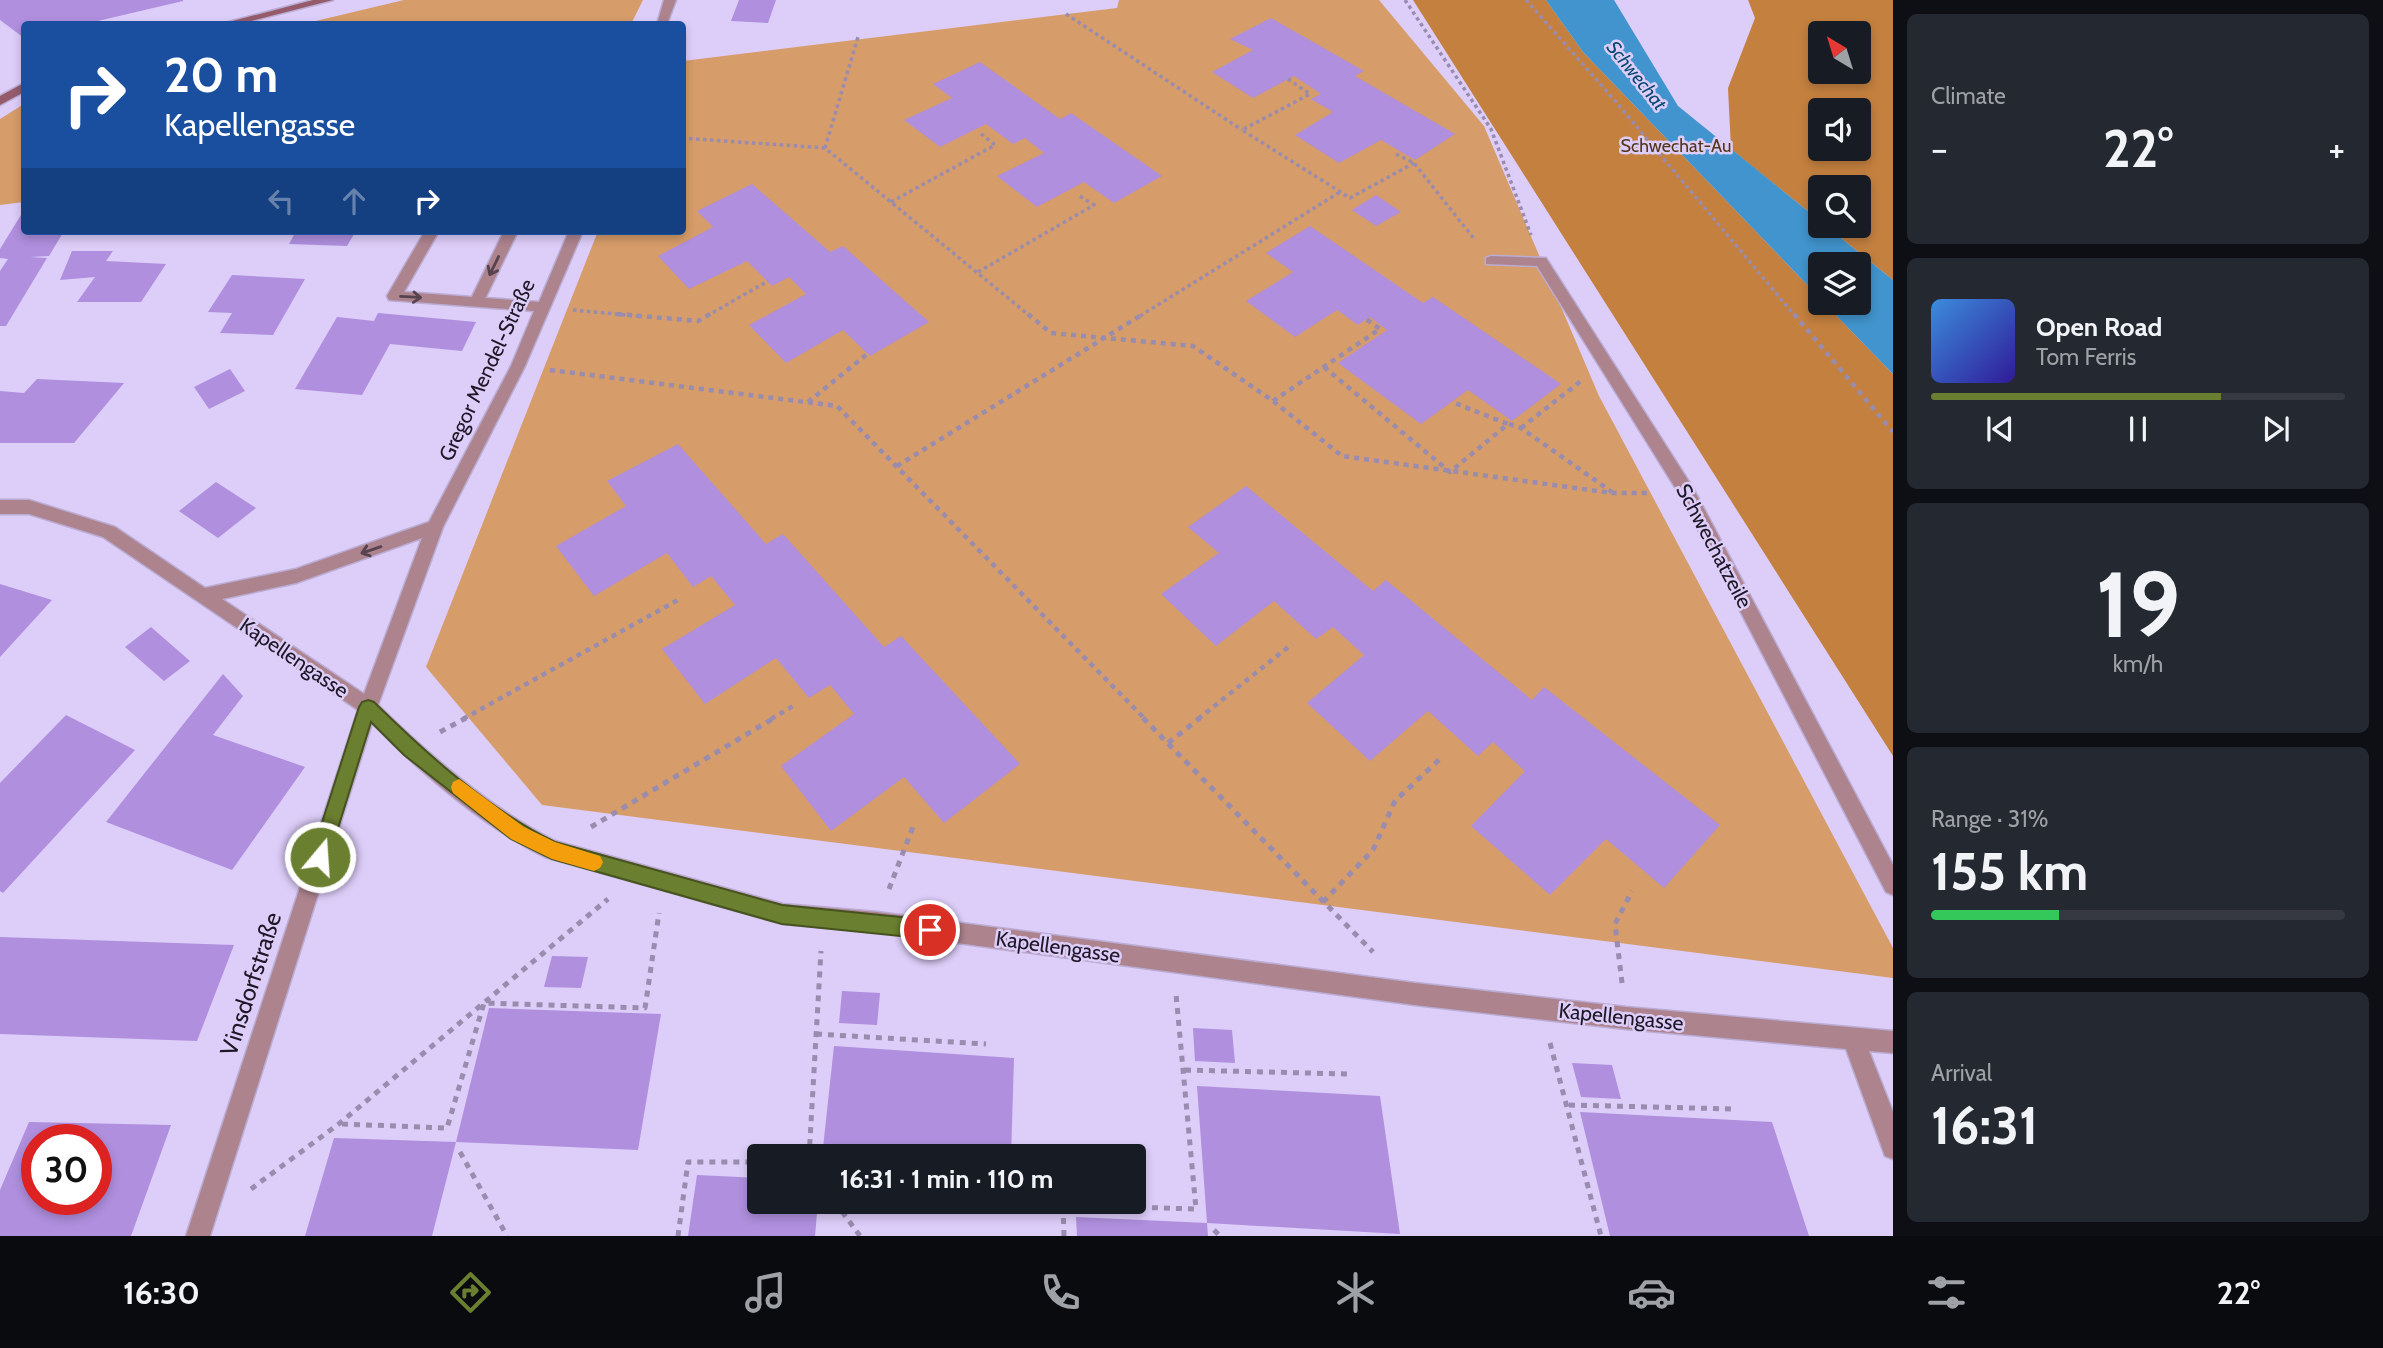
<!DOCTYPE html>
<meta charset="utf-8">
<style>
body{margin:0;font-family:Cabin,sans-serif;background:#242831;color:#f1f3f6;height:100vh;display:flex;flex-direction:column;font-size:26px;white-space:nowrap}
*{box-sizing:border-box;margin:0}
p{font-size:23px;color:#9ea1a6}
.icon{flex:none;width:38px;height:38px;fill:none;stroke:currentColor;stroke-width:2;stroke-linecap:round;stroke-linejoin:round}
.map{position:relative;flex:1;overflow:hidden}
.sheet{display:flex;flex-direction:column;gap:14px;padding:14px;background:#0d0f14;width:490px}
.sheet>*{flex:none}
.hud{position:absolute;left:21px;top:21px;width:665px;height:214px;border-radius:7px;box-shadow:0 4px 10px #0003;background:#1a4fa0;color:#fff;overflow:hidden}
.needle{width:46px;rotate:322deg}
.buttons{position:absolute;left:1808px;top:21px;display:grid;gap:14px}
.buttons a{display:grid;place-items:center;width:63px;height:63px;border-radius:7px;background:#171b24;box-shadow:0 4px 10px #0003;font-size:35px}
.speed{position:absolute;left:21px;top:1124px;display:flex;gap:14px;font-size:35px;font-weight:700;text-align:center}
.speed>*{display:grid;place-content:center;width:91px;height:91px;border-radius:50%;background:#171b24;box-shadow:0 4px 10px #0003;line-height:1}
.speed .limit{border:10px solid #d22;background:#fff;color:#111}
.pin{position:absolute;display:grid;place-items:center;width:60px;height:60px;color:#fff;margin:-30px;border:4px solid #fff;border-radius:50%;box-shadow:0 2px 7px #0007}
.me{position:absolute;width:77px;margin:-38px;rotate:18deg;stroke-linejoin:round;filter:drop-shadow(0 0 5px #0008)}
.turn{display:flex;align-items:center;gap:24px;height:147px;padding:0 28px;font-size:32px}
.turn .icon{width:91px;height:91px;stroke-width:2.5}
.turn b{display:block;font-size:49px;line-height:60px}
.lanes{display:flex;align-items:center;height:66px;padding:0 28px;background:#0003;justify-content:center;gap:35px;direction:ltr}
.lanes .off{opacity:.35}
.big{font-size:52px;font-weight:800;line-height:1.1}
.sheet .card{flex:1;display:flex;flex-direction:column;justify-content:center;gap:10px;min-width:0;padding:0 24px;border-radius:10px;background:#242831}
.sheet .dial{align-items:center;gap:0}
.dial b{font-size:91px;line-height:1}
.song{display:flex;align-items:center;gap:21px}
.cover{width:84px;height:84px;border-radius:10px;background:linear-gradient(135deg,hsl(210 70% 55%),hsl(250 70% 35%))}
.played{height:7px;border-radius:4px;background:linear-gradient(90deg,#6b7f30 70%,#363941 70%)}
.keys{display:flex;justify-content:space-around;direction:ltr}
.heat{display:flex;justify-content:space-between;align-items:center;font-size:38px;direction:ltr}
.charge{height:10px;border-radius:5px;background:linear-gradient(90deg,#34c759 31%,#363941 0)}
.trip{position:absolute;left:747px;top:1144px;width:399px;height:70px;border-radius:7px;background:#171b24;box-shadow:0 4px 10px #0003;font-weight:800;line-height:70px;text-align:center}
.tab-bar{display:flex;height:112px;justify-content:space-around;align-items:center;background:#090b0e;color:#9ea1a6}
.tab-bar .icon{width:49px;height:49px}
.tab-bar .on{color:#6b7f30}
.tab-bar b{font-size:32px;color:#f1f3f6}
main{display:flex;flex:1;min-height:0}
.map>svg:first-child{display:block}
.green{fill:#d69c69}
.forest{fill:#c4803f;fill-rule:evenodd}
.water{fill:#4194cd}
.building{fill:#af8fde;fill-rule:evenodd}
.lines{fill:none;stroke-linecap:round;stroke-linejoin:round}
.lane-casing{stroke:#baacd3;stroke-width:3}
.street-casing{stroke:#baacd3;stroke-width:3}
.secondary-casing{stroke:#baacd3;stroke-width:3}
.path-far2{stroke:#998cae;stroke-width:3.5;stroke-dasharray:3.5 3.5;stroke-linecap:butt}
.path-far1{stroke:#998cae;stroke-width:4.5;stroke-dasharray:5 5;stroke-linecap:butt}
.path{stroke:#998cae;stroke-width:5;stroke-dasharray:6 6;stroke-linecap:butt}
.lane{fill:#ad838e;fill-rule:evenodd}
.street{fill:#ad838e;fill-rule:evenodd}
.secondary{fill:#955b6b;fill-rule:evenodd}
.oneway{stroke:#574250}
.route{fill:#6b7f30;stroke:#46531f;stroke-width:2}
.slow{fill:#f59e0b}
.labels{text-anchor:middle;stroke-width:5;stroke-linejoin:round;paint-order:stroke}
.far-park-label{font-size:18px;fill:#53361a;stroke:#ddcdf9}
.far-water-label{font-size:19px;font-style:italic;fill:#06496f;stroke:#ddcdf9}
.street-label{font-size:21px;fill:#1d1726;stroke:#ddcdf9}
.near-street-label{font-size:24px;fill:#1d1726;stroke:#ddcdf9}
</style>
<main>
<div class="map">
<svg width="1893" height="1236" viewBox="0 0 1893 1236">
<rect width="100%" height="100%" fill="#ddcdf9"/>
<path class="green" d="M404,0h239l-12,24h-328z
M1119,0h260l105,126 115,270 294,552v30l-1351,-173 -116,-138 172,-436h84l1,-170 434,-53z
M24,104v98l-24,3v-86z"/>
<path class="forest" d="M1413,0h133l37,52 237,246v5h4l69,71v382z
M1748,0h145v280l-67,-54h32v-39h-38v34l-89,-72 -3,-61 27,-70zM1820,33h38v39h-38zM1820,110h38v39h-38z"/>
<path class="water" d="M1546,0h68l64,106 142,115v5h6l67,54v94l-69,-71h34v-39h-38v34l-237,-246z"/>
<path class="building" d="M0,0h183v1l-98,23h-61v14l-24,-18z
M739,0h37l-8,23 -37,-2z
M1271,18l93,53 -9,5 100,58 -40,26 -34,-20 -42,23 -44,-28 38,-23 -22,-13 10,-5 -27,-18 -41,22 -41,-26 41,-22 -23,-11z
M980,62l80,57 11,-6 91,63 -48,27 -30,-21 -47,25 -40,-31 47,-23 -19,-15 -12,6 -27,-20 -46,23 -36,-27 48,-22 -19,-14z
M752,184l78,68 13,-6 86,76 -59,34 -27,-26 -57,33 -37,-38 57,-31 -17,-17 -17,9 -25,-25 -58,28 -31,-33 55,-29 -16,-16z
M1376,195l25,17 -25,14 -24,-16z
M24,210v21h40l-15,25 -19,1 17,1 -41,68h-6v-55l8,-12 -8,-1v-9z
M1310,226l113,77 10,-6 128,87 -49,37 -44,-31 -47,34 -83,-61 49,-33 -17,-13 -12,8 -21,-15 -42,27 -49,-36 47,-29 -27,-19z
M296,231h60l-9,15 -58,-2z
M72,251h41l-7,10 60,3 -25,38h-64l18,-25 -35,3z
M232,275l73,4 -32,56 -53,-2 12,-20 -24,-1z
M378,313l98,9 -14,29 -72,-7 -28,51 -67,-6 42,-72 37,4z
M230,369l15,22 -36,18 -15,-22z
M37,379l87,4 -50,60h-74v-52l24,2z
M678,444l88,100 17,-10 101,113 17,-11 119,128 -76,59 -40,-46 -73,54 -50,-65 73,-52 -24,-29 -21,13 -33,-40 -71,46 -43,-55 73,-44 -24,-29 -18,11 -26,-34 -73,43 -38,-50 70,-40 -19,-25z
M216,482l40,26 -38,30 -39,-27z
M1246,486l127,105 13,-11 146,120 12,-13 176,138 -56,63 -58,-49 -56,56 -79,-69 54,-55 -32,-29 -15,14 -50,-45 -58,50 -63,-58 57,-48 -31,-28 -17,12 -42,-38 -58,45 -55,-52 58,-41 -31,-26z
M0,584l52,16 -52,57z
M151,627l39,34 -26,20 -39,-34z
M223,674l20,22 -30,39 92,32 -73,103 -126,-48z
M66,715l69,35 -132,143 -3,-2v-108z
M0,937l234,8 -37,96 -197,-7z
M552,956l36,1 -7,31 -37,-1z
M842,991l38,2 -3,32 -38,-2z
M489,1008l172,6 -23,136 -182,-8z
M1193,1028l39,2 3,33 -40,-2z
M834,1046l180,12 -3,99h-189z
M1572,1063l40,2 9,34 -40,-2z
M1197,1086l183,10 20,138 -193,-11 1,13h-131l-1,-19 131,6z
M1580,1112l192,10 37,114h-199z
M29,1122l142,3 -40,111h-131v-46zM37,1139h59v60h-59z
M334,1138l122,4 -24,94h-127z
M697,1175l63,3v24h58l-3,34h-127z"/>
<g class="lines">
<g class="lane-casing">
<path id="lane" d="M504,231h14l-36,74h-10l-2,-4z"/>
</g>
<g class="street-casing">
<path id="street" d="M664,0h12l-9,24h-10z
M425,231h14l-35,61 135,10 30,-71h14l-58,135 -82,161 -65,178c51,50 113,104 177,136l228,63 94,8 538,71 211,24 267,24v22l-24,-2 24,61v47l-8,-3 -39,-107 -220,-20 -211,-24 -538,-73 -94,-8 -238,-67c-64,-32 -123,-83 -173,-134l-162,513h-24l172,-526 -255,-173 -74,-23h-29v-14h29l86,27 90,61 91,-19 133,-47 82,-156 23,-55 -145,-11 -2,-4zM422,538l-58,156 -142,-95 74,-16z
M1491,256l55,2 147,230 200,377v30l-7,-3 -205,-395 -144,-231 -51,-2v-6z"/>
</g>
<g class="secondary-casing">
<path id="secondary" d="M313,0h20l-94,24h-18z
M24,83v9l-24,13v-9z"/>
</g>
<path class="path-far2" d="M1405,0l86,129 40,106
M1526,0l91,103 178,213
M1066,14l176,116
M1288,79l22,15 -68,36 108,68 64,-35
M682,138l143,10 205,168
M825,148l33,-111
M1396,154l18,9 61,77
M891,202l104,-57 -15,-12
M978,272l116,-67 -16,-10
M573,310l64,6
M707,316l61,-35
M1140,316l200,-124"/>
<path class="path-far1" d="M617,314l81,7 12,-7
M1028,314l23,19 142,13 80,55 69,55 270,37h38
M1794,314l99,118
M1324,367l126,105 58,-48 -56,-22
M550,370l287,36 308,313
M1273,401l107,-72 -14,-10
M808,402l58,-47
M1509,424l12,4 91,64
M1521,428l60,-47
M897,466l246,-152
M463,719l215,-119
M771,719l24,-14
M1198,719l94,-75"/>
<path class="path" d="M1143,718l230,234
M440,732l26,-14
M1168,743l32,-25
M591,827l183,-109
M889,889l25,-65
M1323,902l50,-52 22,-49 47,-44
M1622,983l-7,-59 17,-33
M816,1034l170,10
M1550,1043l51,193
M1185,1070l162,4
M1569,1105l165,4
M342,1124l105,4 37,-125 161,5 14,-95
M460,1152l47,84
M809,1157l12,-206
M251,1189l89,-66 268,-224
M835,1202l25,34
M1214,1230l6,6
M678,1236l10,-74h72
M1064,1236l-1,-31 133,4 -20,-215"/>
<use href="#lane" class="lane"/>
<use href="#street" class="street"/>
<use href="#secondary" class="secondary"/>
</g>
<defs><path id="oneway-shaft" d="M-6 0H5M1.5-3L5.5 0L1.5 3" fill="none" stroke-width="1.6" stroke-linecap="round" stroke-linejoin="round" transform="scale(1.75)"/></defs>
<g class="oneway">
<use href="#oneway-shaft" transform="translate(494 266) rotate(116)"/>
<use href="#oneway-shaft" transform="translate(411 297) rotate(3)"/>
<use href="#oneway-shaft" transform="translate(371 550) rotate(161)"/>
</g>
<path class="route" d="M368,700l6,2c53,52 113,107 181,140l227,63 148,15 7,3 3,7 -3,6 -7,3 -148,-15 -230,-65 -41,-20 -107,-84 -33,-33 -42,135 -3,6 -6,3 -7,-3 -2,-6 48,-150 3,-5z"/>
<path class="slow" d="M459,779l65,48 31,15 45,14 3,6 -3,6 -6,3 -42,-12 -41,-20 -58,-46 -2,-6 2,-5z"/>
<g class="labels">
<g class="far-park-label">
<text x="1676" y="152">Schwechat-Au</text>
</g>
<g class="far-water-label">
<text transform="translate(1637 75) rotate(51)" y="7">Schwechat</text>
</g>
<g class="street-label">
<text transform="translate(487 370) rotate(-65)" y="7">Gregor Mendel-Straße</text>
<text transform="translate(1714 546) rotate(62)" y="7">Schwechatzeile</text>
<text transform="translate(294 658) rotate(34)" y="7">Kapellengasse</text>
<text transform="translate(1058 947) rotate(8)" y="7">Kapellengasse</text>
<text transform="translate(1621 1017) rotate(6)" y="7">Kapellengasse</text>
</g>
<g class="near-street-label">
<text transform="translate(251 984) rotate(-72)" y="8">Vinsdorfstraße</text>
</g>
</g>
</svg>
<div class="buttons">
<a><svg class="needle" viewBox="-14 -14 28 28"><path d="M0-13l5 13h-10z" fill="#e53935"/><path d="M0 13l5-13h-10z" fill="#9ea1a6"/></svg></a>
<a><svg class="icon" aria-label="sound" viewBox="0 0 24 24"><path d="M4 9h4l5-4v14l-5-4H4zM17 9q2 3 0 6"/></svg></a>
<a><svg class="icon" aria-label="search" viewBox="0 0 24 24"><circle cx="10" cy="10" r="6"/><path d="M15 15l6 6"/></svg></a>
<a><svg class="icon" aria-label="layers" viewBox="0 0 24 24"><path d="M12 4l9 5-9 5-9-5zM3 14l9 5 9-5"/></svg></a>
</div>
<div class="speed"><div class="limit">30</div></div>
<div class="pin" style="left:930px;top:930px;background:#d93025"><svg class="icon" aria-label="arrive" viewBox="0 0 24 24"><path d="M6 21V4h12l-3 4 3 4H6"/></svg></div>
<svg class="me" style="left:320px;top:857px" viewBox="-20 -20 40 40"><circle r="17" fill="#6b7f30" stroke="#fff" stroke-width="3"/><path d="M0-11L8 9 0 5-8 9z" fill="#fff"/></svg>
<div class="trip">16:31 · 1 min · 110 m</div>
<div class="hud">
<div class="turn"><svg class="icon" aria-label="right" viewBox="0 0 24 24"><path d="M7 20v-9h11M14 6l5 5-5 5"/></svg><div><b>20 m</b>Kapellengasse</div></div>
<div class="lanes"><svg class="icon off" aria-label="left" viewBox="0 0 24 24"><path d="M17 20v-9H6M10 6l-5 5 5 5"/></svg><svg class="icon off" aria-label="ahead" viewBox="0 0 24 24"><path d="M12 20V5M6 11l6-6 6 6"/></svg><svg class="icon" aria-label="right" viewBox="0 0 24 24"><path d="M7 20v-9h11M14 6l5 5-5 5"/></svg></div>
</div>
</div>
<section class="sheet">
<div class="card"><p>Climate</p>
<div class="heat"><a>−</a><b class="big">22°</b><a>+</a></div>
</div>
<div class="card">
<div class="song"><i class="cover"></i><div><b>Open Road</b><p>Tom Ferris</p></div></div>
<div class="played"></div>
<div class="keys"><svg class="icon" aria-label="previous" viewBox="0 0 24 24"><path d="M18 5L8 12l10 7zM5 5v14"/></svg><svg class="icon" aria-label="pause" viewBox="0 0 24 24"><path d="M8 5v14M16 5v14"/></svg><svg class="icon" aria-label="next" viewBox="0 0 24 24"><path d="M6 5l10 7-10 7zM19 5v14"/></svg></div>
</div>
<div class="card dial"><b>19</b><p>km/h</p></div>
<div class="card"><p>Range · 31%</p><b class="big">155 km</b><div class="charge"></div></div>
<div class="card"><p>Arrival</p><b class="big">16:31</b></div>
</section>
</main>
<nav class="tab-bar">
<b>16:30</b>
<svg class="icon on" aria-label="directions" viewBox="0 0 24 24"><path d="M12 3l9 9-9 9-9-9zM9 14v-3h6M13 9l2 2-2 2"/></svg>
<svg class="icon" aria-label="music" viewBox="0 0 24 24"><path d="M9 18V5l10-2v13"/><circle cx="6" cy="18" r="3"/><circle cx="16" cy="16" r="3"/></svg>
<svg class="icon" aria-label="phone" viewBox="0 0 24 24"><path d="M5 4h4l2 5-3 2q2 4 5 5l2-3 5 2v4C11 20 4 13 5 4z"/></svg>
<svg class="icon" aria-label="climate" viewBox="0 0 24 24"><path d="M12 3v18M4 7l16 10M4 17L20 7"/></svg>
<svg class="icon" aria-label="car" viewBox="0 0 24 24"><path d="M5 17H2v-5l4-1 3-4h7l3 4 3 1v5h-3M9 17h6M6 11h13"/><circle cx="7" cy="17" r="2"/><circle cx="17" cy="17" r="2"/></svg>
<svg class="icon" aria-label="filters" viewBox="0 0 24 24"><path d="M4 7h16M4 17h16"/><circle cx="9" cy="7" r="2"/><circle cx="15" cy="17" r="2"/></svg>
<b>22°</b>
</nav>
